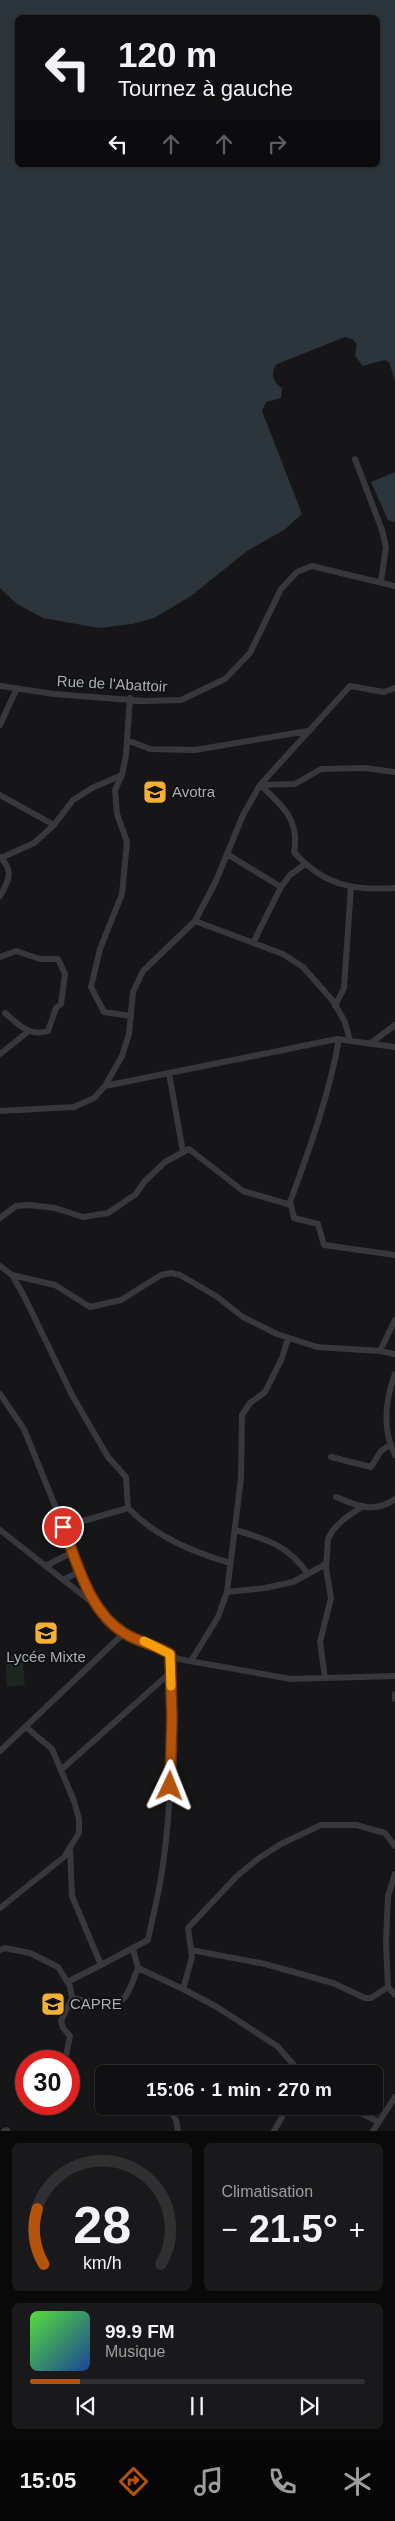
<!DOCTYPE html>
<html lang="fr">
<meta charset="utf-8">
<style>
body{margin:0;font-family:Arial,sans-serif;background:#19191b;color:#f1f3f6;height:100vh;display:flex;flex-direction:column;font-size:19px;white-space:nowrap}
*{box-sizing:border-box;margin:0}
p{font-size:16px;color:#9c9d9f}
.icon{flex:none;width:28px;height:28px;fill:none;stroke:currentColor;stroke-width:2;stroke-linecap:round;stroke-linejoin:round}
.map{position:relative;height:2131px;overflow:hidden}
.details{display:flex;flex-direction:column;gap:12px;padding:12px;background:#09090a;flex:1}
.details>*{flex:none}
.guide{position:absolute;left:15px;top:15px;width:365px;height:152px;border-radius:8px;box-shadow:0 1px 4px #0004,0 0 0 1px #303032;background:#101012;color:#f1f3f6;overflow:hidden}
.speed{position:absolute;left:15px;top:2050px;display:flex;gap:10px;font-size:25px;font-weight:700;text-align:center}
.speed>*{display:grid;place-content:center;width:65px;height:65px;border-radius:50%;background:#101012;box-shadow:0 1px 4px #0004,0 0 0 1px #303032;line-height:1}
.speed .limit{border:8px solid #d22;background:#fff;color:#111}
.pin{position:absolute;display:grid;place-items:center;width:42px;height:42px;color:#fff;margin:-21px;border:2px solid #fff;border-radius:50%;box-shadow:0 1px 5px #0007}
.me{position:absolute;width:55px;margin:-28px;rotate:2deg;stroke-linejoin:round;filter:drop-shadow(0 0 4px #0008)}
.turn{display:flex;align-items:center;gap:18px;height:105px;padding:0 20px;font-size:22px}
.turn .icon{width:65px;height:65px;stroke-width:2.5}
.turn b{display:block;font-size:35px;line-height:42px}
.lanes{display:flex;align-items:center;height:48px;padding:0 20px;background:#0003;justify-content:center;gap:25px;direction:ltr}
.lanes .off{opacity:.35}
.big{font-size:38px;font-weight:700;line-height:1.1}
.details .widget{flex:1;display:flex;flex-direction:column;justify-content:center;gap:8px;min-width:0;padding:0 18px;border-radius:8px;background:#19191b}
.details .dial{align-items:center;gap:0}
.dial svg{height:130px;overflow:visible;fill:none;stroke:#303032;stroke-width:7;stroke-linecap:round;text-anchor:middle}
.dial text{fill:#f1f3f6;stroke:none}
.song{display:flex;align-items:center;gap:15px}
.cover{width:60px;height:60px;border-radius:8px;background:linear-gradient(135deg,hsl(110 70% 55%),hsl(220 70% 35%))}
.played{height:5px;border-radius:2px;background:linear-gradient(90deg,#b45309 15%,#303032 15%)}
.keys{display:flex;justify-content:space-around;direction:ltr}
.heat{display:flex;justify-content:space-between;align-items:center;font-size:28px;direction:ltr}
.details .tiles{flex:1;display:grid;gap:12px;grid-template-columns:1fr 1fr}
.widget:last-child{grid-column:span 2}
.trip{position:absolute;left:95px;top:2065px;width:288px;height:50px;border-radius:8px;background:#101012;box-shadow:0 1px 4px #0004,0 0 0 1px #303032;font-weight:700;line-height:50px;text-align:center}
.dock{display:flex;height:80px;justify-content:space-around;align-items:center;background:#060607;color:#9c9d9f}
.dock .icon{width:35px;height:35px}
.dock .selected{color:#b45309}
.dock b{font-size:22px;color:#f1f3f6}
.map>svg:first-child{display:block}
.pitch{fill:#1e261f}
.water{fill:#2c353c;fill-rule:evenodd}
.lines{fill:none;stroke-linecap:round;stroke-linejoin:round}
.minor{stroke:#37383d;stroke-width:6}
.route-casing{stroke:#753606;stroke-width:12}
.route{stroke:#b45309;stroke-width:9}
.slow{stroke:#f59e0b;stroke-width:9}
.labels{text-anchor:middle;stroke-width:4;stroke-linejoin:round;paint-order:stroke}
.street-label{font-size:15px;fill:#a8adb8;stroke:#111113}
.poi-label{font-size:15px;fill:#a8adb8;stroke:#111113;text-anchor:start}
</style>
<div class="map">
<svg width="395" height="2131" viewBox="0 0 395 2131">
<rect width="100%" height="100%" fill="#161618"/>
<path class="pitch" d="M22,1654l3,31 -18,2 -2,-32z"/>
<path class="water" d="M0,0h395v380l-6,-18 -5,-2 -21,6 -8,-10 2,-12 -5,-5 -7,-2 -68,27c-7,8 -4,19 5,24l-1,10 -15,4 -4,9 40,103 -18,16 -37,21 -56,45 -37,22 -22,6 -33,4 -56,-10 -26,-14 -17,-16zM18,18h360v147h-360z
M395,472v50l-7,-2 -17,-38z"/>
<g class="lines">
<path class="minor" d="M355,459l27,71 4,17 -5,34
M0,686l54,8 90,7 37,-1 44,-21 25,-26 31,-64 16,-17 15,-6 83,20
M130,698l-4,57 -4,20 -7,15 2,24 10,28 -5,52 -22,55 -9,38 13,25 27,4
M0,725l17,-37
M127,740l23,9 45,1 113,-19
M260,785c22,20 40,35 34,67 29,33 59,39 101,36
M260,785l35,-1 26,-15 44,-1 30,4
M0,795l54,30 19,-25 19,-12 30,-13
M227,854l54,33
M0,857c14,13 9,24 0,39
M1,858l33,-15 20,-18
M195,921l88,33 20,13 30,34 12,21 5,19
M253,943l28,-56 9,-12 15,-11
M0,957l16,-6 24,8h18l7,15 -4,30 -5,4 -8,23c-19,6 -29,-6 -43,-18
M335,1006l9,-18 7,-101
M371,1043l24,-18
M0,1054l29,-23
M169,1073l14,79
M105,1086l17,-30 7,-22 4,-42 10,-21 52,-50 21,-40 27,-66 17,-30 90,-99 34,6 11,-4
M0,1111l74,-4 20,-9 11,-12 232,-47 58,8
M289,1205c20,-55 40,-109 50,-166
M0,1218l16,-12 13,-1 26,3 28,9 25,-4 28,-19 8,-12 21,-20 24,-13 54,42 48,14 3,13 24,6 6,21 71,10
M0,1266l12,9 43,10 35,22 31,-7 40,-25 10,-2 9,2 36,21 27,21 34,17 40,13 63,4 15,3
M12,1275l12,21 48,99 36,62 18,20 2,31 -65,19
M380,1351l15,-31
M395,1374c-10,27 -13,55 0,81
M0,1394l24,35 70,173
M331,1457l40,10 10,-16 9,-6
M336,1497c21,9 39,17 59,2
M128,1508c28,29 65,44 102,55
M0,1530l94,74 30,29 34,13 20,13 113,20 104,-3
M235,1530c32,9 54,16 73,44
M45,1566l28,-14
M63,1580l18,-9
M227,1592l38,-4 28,-6 33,-18
M191,1661l27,-44 9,-25 14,-114 1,-63 8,-12 15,-11 17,-34 6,-20
M325,1678l-5,-36 11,-44 -5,-30 2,-29 5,-9 11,-11 19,-13
M395,1694v5
M0,1751l124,-118
M61,1770l110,-98
M70,1847l2,49 29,69 47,-25c5,-25 12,-50 15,-76 10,-69 9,-140 7,-210
M395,1874l-7,22 -2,46 2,45 7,8
M0,1908l64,-51 15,-24v-14l-5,-18 -22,-52 -26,-22
M133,1949l5,19 45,21 9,-32 -4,-29 49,-52 22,-18 22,-14 40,-19h35l29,8 10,13
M0,1950l5,-2 25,5 28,14 12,19 2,12 -11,23 2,7 7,8 -5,25
M191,1950l74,14 68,19 32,15h6l17,-11
M67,1982l34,-17
M183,1989l34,18 60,39 25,28
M72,1998c12,3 44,10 53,-1 6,-8 9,-20 13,-29
M168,2106l8,14 2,11
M346,2106l33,16
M4,2131l3,-1
M274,2131l8,-14 2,-11
M373,2131l22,-34"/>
</g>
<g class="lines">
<g class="route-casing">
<path id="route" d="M63,1527c15,37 25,83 61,106 14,9 32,12 46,21l2,64 -2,68"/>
</g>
<use href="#route" class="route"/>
<path class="slow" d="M144,1641l26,13 1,32"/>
</g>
<defs>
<g id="university-square" transform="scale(1.25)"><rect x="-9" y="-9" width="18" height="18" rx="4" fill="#f2b134" stroke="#111113"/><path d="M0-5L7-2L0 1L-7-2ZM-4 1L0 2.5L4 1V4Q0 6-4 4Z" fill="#111"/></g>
<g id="school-square" transform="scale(1.25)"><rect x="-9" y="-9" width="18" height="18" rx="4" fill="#f2b134" stroke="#111113"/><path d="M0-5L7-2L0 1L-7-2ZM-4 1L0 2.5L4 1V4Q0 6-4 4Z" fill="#111"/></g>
</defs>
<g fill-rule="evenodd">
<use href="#university-square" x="155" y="792"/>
<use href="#school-square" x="46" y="1633"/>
<use href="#university-square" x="53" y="2004"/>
</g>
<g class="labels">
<g class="street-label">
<text transform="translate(112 684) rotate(3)" y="5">Rue de l'Abattoir</text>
</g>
<g class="poi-label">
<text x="172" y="797">Avotra</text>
<text x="46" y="1662" text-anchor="middle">Lycée Mixte</text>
<text x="70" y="2009">CAPRE</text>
</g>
</g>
</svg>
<div class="speed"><div class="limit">30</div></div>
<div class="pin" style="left:63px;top:1527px;background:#d93025"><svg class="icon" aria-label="arrive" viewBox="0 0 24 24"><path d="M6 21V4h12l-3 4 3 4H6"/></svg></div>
<svg class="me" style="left:170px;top:1786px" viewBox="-20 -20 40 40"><path d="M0-17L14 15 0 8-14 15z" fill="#b45309" stroke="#fff" stroke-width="4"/></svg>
<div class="trip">15:06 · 1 min · 270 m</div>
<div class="guide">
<div class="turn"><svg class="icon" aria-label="left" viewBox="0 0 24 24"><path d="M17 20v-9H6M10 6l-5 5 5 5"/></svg><div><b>120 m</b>Tournez à gauche</div></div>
<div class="lanes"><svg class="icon" aria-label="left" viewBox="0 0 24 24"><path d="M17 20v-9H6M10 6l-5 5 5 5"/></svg><svg class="icon off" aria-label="ahead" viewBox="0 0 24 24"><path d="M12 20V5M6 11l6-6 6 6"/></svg><svg class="icon off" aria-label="ahead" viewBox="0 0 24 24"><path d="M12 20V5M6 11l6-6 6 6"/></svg><svg class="icon off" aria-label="right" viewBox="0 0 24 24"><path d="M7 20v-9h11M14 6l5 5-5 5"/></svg></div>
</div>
</div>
<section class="details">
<div class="tiles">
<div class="widget dial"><svg viewBox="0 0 100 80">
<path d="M14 69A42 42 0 1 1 86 69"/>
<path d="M14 69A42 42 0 0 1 10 35" stroke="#b45309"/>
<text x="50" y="56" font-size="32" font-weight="700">28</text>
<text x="50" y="72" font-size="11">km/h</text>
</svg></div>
<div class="widget"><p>Climatisation</p>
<div class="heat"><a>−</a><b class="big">21.5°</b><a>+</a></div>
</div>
<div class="widget">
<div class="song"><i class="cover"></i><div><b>99.9 FM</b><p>Musique</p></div></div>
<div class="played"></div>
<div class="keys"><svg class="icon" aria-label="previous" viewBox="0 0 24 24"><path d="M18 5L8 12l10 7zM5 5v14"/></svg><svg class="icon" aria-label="pause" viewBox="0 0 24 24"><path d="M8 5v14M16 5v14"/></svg><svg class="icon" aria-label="next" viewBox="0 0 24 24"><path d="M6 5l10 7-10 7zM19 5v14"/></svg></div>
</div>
</div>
</section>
<nav class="dock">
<b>15:05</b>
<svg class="icon selected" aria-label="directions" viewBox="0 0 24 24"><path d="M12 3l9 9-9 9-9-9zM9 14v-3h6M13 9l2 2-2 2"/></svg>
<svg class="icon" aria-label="music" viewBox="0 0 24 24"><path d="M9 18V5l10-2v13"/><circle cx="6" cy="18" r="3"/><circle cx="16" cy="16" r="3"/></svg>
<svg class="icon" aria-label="phone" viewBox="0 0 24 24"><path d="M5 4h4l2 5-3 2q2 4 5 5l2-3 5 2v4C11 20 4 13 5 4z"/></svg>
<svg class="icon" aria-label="climate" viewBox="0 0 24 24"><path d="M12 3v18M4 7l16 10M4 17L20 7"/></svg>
</nav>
